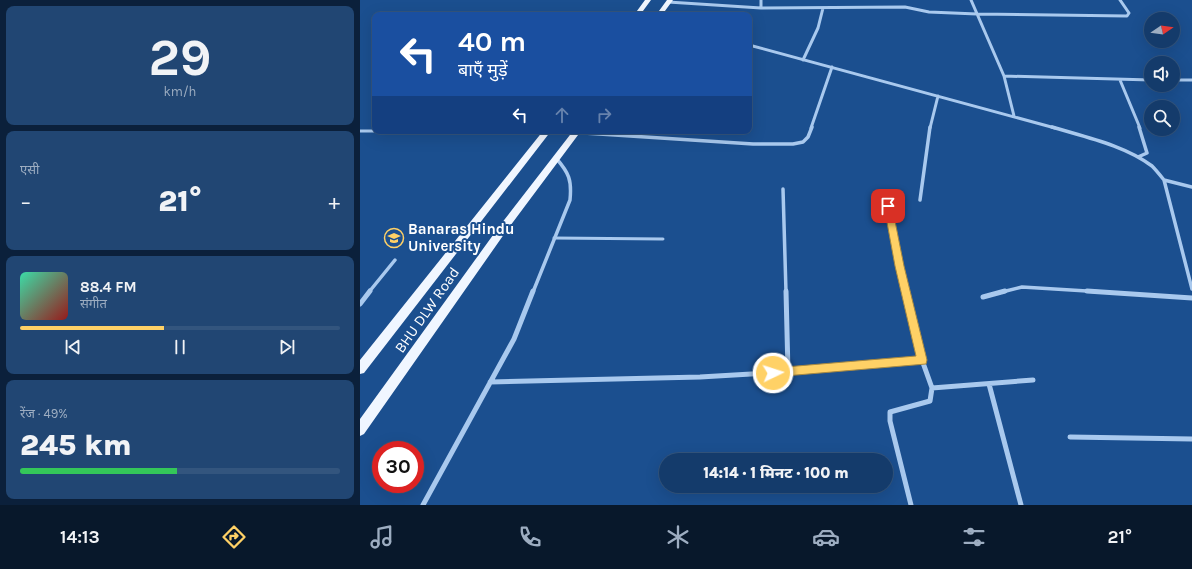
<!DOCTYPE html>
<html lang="hi">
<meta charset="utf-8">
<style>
body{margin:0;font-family:Karla,"Noto Sans Devanagari",sans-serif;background:#214673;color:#f1f3f6;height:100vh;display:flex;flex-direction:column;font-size:15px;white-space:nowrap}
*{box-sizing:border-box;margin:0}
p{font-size:13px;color:#9dadc1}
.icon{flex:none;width:22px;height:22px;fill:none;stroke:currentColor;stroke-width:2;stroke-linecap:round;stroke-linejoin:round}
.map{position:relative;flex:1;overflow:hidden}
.side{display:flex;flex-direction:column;gap:6px;padding:6px;background:#0b203b;width:360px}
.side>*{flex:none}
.top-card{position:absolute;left:12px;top:12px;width:380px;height:122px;border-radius:8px;box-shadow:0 4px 16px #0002,0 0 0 1px #33557e;background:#1a4fa0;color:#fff;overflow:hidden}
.needle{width:26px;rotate:77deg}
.fabs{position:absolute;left:784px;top:12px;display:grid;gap:8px}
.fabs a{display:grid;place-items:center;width:36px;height:36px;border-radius:50%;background:#143b6b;box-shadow:0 4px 16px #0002,0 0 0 1px #33557e;font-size:20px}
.speed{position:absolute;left:12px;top:441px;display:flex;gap:8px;font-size:20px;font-weight:700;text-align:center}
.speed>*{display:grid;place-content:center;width:52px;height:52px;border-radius:50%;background:#143b6b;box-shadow:0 4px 16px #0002,0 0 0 1px #33557e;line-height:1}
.speed .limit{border:6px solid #d22;background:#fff;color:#111}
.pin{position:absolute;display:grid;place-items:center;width:34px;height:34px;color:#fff;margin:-17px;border-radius:8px;box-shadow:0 2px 6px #0006}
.me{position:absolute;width:44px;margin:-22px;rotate:86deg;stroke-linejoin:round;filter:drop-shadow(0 0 3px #0008)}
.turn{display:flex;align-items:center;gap:14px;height:84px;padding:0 20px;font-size:18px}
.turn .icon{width:52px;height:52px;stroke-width:2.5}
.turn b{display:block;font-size:28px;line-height:34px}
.lanes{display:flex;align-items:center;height:38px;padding:0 20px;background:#0003;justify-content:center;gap:20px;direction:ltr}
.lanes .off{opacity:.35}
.big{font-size:30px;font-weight:800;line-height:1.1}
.side .card{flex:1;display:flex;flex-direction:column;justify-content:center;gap:6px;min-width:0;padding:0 14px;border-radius:8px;background:#214673}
.side .dial{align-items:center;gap:0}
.dial b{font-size:52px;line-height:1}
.song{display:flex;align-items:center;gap:12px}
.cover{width:48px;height:48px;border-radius:6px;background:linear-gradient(135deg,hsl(160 70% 55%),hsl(0 70% 35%))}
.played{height:4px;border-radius:2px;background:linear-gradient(90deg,#ffd166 45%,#33557e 45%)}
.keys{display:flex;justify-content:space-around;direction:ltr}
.heat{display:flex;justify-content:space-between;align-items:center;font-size:22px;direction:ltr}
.charge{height:6px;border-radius:3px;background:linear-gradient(90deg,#34c759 49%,#33557e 0)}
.trip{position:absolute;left:299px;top:453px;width:234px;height:40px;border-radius:20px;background:#143b6b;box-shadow:0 4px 16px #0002,0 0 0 1px #33557e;font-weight:800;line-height:40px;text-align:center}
.dock{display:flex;height:64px;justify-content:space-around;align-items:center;background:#08182b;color:#9dadc1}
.dock .icon{width:28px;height:28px}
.dock .selected{color:#ffd166}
.dock b{font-size:18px;color:#f1f3f6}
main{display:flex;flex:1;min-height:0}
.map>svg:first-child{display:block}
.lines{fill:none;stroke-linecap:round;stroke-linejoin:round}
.lane{stroke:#a9c9ee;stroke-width:3}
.street-far2{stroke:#a9c9ee;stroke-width:3}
.street-far1{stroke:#a9c9ee;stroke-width:3.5}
.street{stroke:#a9c9ee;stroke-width:5}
.primary{fill:#f0f6ff;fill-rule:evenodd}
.route{fill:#ffd166;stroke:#a68842}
.labels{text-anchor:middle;stroke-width:4;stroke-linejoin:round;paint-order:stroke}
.poi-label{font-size:15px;font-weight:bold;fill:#fff;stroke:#1b4f8f;text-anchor:start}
.street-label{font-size:15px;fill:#fff;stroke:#1b4f8f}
</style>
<main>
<section class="side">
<div class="card dial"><b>29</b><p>km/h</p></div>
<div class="card"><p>एसी</p>
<div class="heat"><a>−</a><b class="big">21°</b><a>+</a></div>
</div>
<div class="card">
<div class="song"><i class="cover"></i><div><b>88.4 FM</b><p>संगीत</p></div></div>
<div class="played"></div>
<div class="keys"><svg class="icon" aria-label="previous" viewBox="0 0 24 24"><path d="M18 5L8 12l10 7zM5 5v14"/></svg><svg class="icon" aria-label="pause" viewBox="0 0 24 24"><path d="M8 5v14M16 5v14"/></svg><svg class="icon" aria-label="next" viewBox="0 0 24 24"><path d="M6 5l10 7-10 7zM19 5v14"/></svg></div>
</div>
<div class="card"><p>रेंज · 49%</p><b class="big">245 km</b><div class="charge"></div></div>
</section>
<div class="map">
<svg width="832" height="505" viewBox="0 0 832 505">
<rect width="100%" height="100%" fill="#1b4f8f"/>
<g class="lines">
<path class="lane" d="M0,131h15
M194,238l109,1"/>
<path class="street-far2" d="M401,0v8
M611,0l33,76 10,40
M308,2l93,6 144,-1 24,5 48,2 150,2 2,-3 -9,-13
M389,45l306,83
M443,60l15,-32 5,-20
M644,76l147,4
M760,80l20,48
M813,80h19
M451,128l21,-61
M570,128l8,-32"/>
<path class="street-far1" d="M692,127c33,10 72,18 100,39 4,4 8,9 12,14l28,109
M193,131l200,13h40l10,-2 5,-5 4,-10
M778,157l9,-4 -8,-26
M804,180l28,7
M423,189l3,103
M560,200l10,-73
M528,206l17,86
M9,292l26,-32
M173,292l37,-92c2,-20 -1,-27 -14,-42
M642,292l20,-5 81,5"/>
<path class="street" d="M426,291l2,81
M545,291l17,69 10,28 -2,13 -40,11v9l21,84
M727,291l105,7
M623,297l22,-6
M0,304l10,-13
M130,382l210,-5 88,-5 134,-12
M629,384l32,121
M572,388l101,-8
M710,437l122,2
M63,505l91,-166 19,-48"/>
<path class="primary" d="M285,0h6l-11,15h-6z
M307,0h6l-11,15h-6z
M183,131h8l-187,242 -4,1v-14z
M213,131h8l-74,99 -143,204 -4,2v-17l141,-195z"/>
</g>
<path class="route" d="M525,203h3l4,3 12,60 23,94 -1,4 -153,13 -4,-1 -1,-3 1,-4 4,-1 143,-12 -21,-90 -11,-60z"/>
<defs>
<g id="university-ring" transform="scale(1)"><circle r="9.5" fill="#1b4f8f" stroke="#ffd166" stroke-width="1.5"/><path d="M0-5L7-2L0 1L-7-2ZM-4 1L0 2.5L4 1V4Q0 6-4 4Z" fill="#ffd166"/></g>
</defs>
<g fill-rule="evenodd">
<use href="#university-ring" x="34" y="238"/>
</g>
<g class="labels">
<g class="poi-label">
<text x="48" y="234">Banaras Hindu<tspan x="48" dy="17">University</tspan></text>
</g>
<g class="street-label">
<text transform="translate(67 310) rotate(-55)" y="5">BHU DLW Road</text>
</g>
</g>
</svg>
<div class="fabs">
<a><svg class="needle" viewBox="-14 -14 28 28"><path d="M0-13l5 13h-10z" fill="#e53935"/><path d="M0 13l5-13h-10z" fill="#9dadc1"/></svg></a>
<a><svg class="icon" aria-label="sound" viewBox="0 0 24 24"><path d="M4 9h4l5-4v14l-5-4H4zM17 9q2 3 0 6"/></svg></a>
<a><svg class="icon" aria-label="search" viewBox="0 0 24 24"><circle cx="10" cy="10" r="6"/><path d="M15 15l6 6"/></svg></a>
</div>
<div class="speed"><div class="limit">30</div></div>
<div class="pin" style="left:528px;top:206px;background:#d93025"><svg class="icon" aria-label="arrive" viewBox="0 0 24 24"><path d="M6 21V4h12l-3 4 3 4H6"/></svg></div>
<svg class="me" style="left:413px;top:373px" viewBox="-20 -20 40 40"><circle r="17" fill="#ffd166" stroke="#fff" stroke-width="3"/><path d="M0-11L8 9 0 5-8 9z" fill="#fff"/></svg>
<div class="trip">14:14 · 1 मिनट · 100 m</div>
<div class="top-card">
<div class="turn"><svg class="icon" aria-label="left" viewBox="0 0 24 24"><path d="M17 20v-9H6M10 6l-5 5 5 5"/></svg><div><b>40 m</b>बाएँ मुड़ें</div></div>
<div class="lanes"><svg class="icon" aria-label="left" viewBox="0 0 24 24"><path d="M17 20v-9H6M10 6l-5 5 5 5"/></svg><svg class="icon off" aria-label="ahead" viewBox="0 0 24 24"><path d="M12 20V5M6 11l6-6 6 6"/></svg><svg class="icon off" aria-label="right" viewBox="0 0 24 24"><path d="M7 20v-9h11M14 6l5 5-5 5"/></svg></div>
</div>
</div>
</main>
<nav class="dock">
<b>14:13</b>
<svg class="icon selected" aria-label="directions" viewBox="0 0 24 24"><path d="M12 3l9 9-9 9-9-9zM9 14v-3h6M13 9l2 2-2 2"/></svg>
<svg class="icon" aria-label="music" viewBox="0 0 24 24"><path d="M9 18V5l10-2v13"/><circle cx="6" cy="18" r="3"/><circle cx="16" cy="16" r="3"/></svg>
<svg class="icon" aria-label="phone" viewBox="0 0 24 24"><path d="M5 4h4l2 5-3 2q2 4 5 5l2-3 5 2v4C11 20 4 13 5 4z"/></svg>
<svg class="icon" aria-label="climate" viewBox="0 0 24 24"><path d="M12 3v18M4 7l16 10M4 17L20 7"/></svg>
<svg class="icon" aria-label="car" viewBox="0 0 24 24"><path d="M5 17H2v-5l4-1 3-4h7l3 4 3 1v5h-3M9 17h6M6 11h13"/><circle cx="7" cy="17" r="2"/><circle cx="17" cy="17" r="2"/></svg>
<svg class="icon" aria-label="filters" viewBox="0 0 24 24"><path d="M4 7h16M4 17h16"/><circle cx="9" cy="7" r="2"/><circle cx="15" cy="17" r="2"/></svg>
<b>21°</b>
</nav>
